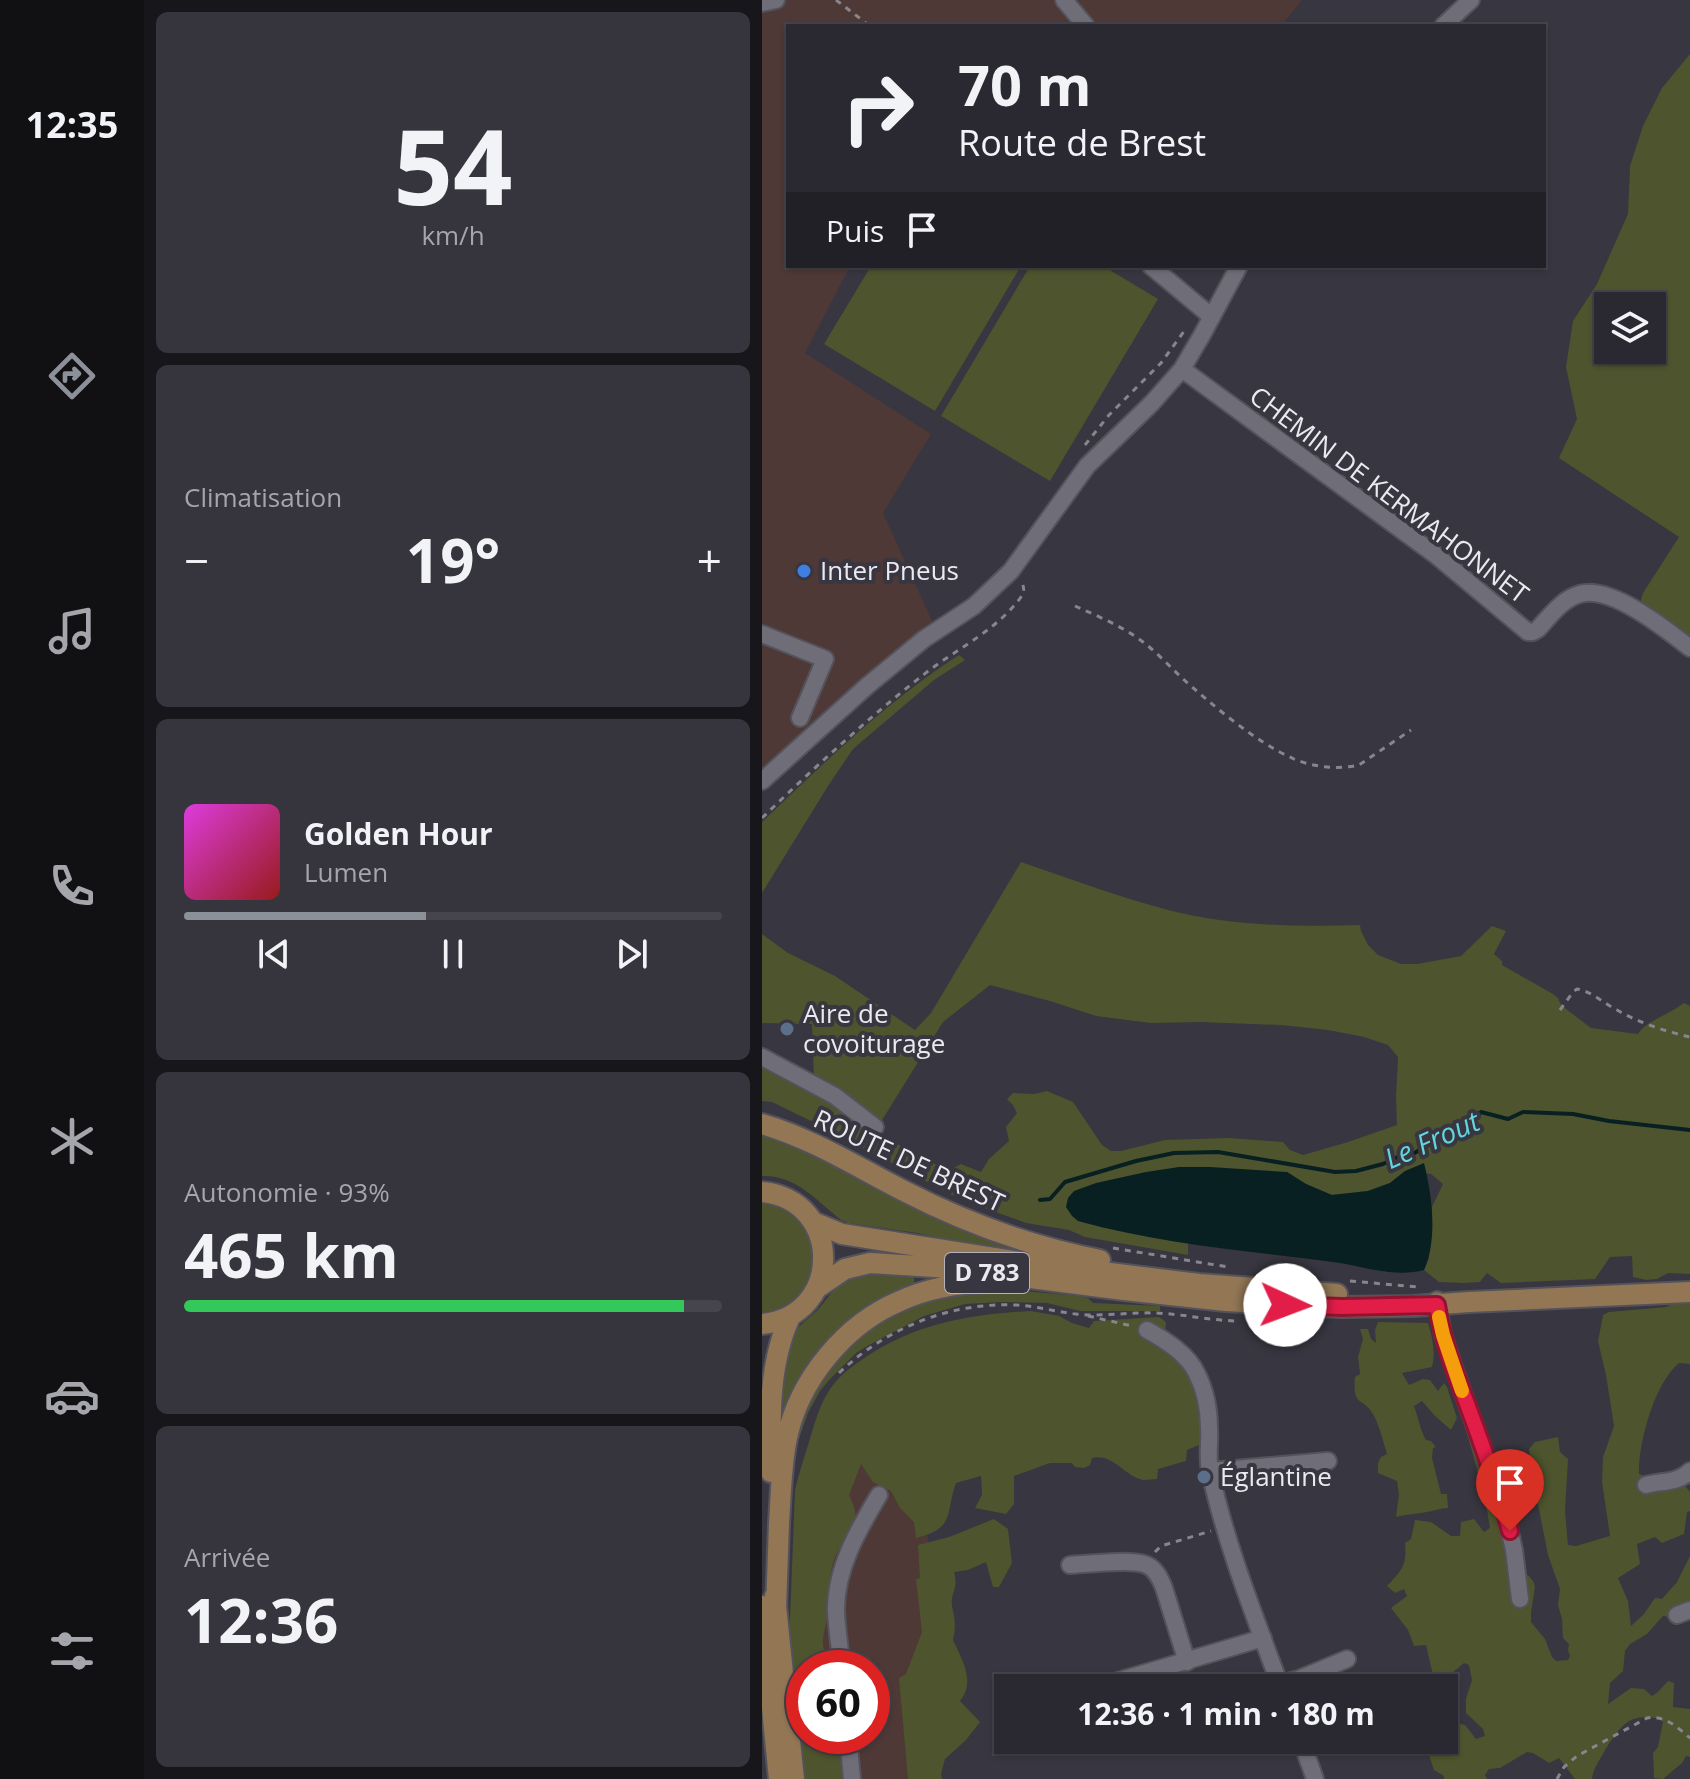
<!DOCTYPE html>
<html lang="fr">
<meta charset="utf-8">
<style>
body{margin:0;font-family:"Open Sans",sans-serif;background:#36343c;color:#f1f3f6;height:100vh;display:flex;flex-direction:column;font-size:30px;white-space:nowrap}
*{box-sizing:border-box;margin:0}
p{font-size:26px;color:#a5a6ab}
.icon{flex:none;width:44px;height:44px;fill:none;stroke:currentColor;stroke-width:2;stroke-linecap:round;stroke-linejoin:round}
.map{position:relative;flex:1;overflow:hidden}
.panel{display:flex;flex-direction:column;gap:12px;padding:12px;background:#17161a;width:618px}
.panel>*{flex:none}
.guide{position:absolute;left:24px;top:24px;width:760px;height:244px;border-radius:0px;box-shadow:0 2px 6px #0004,0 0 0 2px #46444c;background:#2a2830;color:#f1f3f6;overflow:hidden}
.fabs{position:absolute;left:832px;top:292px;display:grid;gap:16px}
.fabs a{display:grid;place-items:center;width:72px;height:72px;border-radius:0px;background:#2a2830;box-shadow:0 2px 6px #0004,0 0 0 2px #46444c;font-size:40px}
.speed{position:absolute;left:24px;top:1650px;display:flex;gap:16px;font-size:40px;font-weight:700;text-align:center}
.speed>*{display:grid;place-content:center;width:104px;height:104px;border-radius:50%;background:#2a2830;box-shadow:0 2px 6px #0004,0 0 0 2px #46444c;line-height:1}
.speed .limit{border:12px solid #d22;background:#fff;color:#111}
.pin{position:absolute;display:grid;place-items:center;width:68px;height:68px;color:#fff;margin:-82px -34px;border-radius:50% 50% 50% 0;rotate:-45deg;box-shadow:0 0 8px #0007}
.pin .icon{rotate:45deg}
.me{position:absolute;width:88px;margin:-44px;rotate:92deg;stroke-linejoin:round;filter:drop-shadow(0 0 6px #0008)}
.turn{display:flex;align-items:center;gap:28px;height:168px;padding:0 40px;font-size:36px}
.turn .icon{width:104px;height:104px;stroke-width:2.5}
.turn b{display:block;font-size:56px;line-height:68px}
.then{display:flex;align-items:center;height:76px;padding:0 40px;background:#0003;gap:16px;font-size:30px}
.big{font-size:60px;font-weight:700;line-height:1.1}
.panel .tile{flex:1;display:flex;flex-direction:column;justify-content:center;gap:12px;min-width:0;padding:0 28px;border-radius:12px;background:#36343c}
.panel .dial{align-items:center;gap:0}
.dial b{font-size:104px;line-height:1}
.song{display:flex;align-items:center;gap:24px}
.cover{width:96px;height:96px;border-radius:12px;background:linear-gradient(135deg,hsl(300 70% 55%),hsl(0 70% 35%))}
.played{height:8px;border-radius:4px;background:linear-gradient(90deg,#8c9099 45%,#46444c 45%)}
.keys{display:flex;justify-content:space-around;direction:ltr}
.heat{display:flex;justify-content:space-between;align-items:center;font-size:44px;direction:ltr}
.charge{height:12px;border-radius:6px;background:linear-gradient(90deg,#34c759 93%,#46444c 0)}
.trip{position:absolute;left:232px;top:1674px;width:464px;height:80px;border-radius:0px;background:#2a2830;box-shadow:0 2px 6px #0004,0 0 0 2px #46444c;font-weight:700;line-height:80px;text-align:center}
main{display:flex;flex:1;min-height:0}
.tabs{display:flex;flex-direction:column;width:144px;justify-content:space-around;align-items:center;background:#111013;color:#a5a6ab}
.tabs .icon{width:56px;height:56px}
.tabs .selected{color:#8c9099}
.tabs b{font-size:36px;color:#f1f3f6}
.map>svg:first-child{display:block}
.industrial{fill:#4e3936;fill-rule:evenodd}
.green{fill:#4e542d;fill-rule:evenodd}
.water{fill:#092022}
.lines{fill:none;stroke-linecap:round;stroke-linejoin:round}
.stream{stroke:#092022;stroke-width:4}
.minor-casing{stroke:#54525b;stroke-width:20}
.major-casing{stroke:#54525b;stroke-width:24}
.path{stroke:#87858e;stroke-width:3;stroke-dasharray:6 6;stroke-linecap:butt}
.minor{stroke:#6f6d78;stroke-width:16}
.major{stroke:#937755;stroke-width:20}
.route-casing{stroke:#92132f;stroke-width:20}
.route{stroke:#e11d48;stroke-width:14}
.slow{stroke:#f59e0b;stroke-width:14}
.shop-dot{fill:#3f7fe0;stroke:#383640;stroke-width:3}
.service-dot{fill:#5c6f8a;stroke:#383640;stroke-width:3}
.labels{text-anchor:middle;stroke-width:8;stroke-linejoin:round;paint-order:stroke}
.shield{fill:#383640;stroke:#b5b3bb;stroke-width:2}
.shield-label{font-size:24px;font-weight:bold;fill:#ebe9f0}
.street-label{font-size:26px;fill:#ebe9f0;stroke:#383640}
.poi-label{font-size:26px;fill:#ebe9f0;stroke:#383640;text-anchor:start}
.water-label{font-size:28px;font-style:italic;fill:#63d5dc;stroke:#383640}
</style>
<main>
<nav class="tabs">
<b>12:35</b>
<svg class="icon selected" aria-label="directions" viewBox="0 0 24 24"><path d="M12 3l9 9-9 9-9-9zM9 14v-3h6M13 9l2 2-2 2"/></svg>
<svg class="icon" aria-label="music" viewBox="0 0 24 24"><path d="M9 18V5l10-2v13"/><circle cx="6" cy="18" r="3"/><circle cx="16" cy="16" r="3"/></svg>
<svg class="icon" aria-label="phone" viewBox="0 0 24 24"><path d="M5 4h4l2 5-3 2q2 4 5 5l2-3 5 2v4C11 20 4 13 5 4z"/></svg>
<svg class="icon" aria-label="climate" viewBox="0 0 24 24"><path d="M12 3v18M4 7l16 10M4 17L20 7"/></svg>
<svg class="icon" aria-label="car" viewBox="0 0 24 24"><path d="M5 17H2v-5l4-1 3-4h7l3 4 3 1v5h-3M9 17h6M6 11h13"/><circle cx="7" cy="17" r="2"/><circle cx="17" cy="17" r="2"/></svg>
<svg class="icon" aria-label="filters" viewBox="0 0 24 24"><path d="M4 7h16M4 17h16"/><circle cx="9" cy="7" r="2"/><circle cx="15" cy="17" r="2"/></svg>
</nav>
<section class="panel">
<div class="tile dial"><b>54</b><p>km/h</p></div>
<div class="tile"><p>Climatisation</p>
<div class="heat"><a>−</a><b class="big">19°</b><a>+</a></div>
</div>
<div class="tile">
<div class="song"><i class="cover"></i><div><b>Golden Hour</b><p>Lumen</p></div></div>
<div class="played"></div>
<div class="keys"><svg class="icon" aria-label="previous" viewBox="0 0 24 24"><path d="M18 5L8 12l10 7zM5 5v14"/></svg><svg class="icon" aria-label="pause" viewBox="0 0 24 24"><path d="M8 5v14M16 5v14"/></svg><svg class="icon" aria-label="next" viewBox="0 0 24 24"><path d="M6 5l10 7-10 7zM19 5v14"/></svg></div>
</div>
<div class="tile"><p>Autonomie · 93%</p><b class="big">465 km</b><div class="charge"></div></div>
<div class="tile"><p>Arrivée</p><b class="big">12:36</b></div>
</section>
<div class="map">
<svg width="928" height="1779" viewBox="0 0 928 1779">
<rect width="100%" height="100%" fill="#383640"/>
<path class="industrial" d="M0,0h540l-21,26h-493v240h62l-45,87 126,81 -48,79 50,110 -67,54 -104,98z
M151,1422l20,158 -15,199h-110l-14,-130 2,-148zM42,1668h68v68h-68z"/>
<path class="green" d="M928,54v586l-48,-34 -1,-6 2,-7 36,-56 -120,-79 18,-39 -11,-52 7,-46 24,-37 31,-70 2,-48 13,-40 19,-38zM846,306h44v44h-44z
M109,266h150l-86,145 -111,-67z
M268,266h73l55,33 -108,182 -109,-65z
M197,655l6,5 -31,20 -81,69 -25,37 -66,107v-71c62,-59 125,-121 197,-167z
M259,862c50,17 100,36 151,49 61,15 126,16 188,14l1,6 7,14 10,10 23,9h16l44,-8 31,-30 14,5 -12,23 8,7v4l51,29 5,4 2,5 6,6 25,19 47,6c8,-13 32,-20 46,-31l6,3v268l-22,-1 -11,6 -11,1 -13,-3 -1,-21 -22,1 -15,22 -94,4 -14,-10 -7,9 -17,1 -24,-1 -15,-12 5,-12 3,-51 11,-23 -12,-10 -26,-3 -15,12 -22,8 -37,4 -25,-11 -19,-12 -99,68v15l-103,-18 -16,-7 -43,-7 -66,-24 -143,-75 -45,-22 -10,-1v-38l83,47 24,19 79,42 13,-7 20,8 8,-13 20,-18 -3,-14 11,-14 -4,-8 -6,-6 6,-6 21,1 13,-3 26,11 29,43 9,6h10l44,-11 64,-2 54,4 7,8 13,5 42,-12 52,-18 -1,-28 2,-40 -10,-12 -24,-8 -36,-7 -47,-5 -82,-3 -48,1 -55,-7 -46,-15 -60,-16 -47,37 -64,103 -65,-44 -2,-57 -50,-1v-89l26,19 47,23 80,54 16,-17z
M0,1131l257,114 -3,12 -99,-24 -69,-10 -7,-3c-25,-20 -45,-45 -79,-44z
M0,1202c68,13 68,101 0,111z
M107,1274h19l26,2v9l-32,14 -20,14 -81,111c1,-23 1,-67 10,-86 6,-13 21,-21 30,-32 19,-23 17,-26 48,-32z
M230,1288l88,8 8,2 5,5 67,3v5h-80l-33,-8 -46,-1 -36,2 -41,12 -55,29 -13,8 -26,26 -10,12 -12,22 -21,59 15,-62 46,-69 54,-37z
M928,1299v65l-11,-1c-24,19 -41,80 -40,111l16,6 28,3 7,9v19l-3,1 -3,22 -22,9 -7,-6 -18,7 3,20 -22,14 10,23 3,25 13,-12 11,-16 7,1 15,-17 13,-26v50l-17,11 -10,-1 -16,18 -17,10 -5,7 -2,20 -13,12 -2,21 23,-16 13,1 8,7 6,-4 10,-11 6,2 -1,24 17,2v48l-4,-1 -4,7 -19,16 -9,-1 -1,-25 5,-6 5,-25 -3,-3c-31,-8 -40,8 -55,31 -5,10 -12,18 -13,29h-17l-16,-21 -10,5 -16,-10 -6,-1 -27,16 -11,1 -4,6 2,4h-43v-3l-10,-6 -10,-30h20v-14l9,-4 12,3 11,14 9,-3 -2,-7 -17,-16v-14l6,-19 -3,-15 -5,-2 -13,11 -18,1 -7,-30 -12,1 -6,-16 -17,-22 16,-12 -3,-7 -9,4 -8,-7c15,-16 20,-20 18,-43l6,-4 4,-19 16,2 20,14h9l1,-14 13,-3 10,13 6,-4 -5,-30 -22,-79 9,1 43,148 14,8 4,5 2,6 -4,25v10l14,17 7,18 4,4 12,-1 2,-4 -2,-6 1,-6 -6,-6 -1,-19 -4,-14 2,-16 -12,-34 -16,-81 -3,-25 6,-7 23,-5 2,15 8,7 -3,52 3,34 8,1 34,-10 -8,-54 1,-25 11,-31 -8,-51 -8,-34 5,-26 6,-3 57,-5 12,-6z
M269,1311l28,5 13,7 17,5 5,-7 65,-4 7,5 -1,11 31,43 10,63 -7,6 -12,5 -1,11 -28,8 -1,10c-3,0 -10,1 -14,1 -19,-4 -30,-27 -51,-22l-2,7 -6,3 -9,-1 -3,-4h-22l-36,13v28l-8,10 -31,-6 7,-13 -1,-19 -25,7c-11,31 0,45 -40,55l-2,-16 -14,-14 -9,-17 -18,-9 -12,-18 -12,31c19,37 -7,39 -16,68 -5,17 -3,34 -5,51 -1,9 -6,21 -5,31 1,7 7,16 10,23h-29v68h38l3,12 -3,31h-39l-14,-134 6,-155c4,-17 9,-32 14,-48 6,-20 11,-40 24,-57 9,-12 21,-20 33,-28 50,-34 106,-43 165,-46z
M616,1322l50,1c4,13 8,30 4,44l-30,6 7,12 14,-6 7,1 8,11 6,-8 3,4 10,31 -6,12 -16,-14 -13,-15 -8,5c4,11 7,26 12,34l5,1 5,6 -3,1 -1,10 9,36h6l1,14c-8,0 -14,3 -21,4 -11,2 -20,2 -31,5l3,-23 -2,-13 -19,-8v-10l3,-6 6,-3c-4,-13 -7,-27 -13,-38 -10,-20 -22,-7 -19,-39l5,-3 -2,-17 5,-18 -3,-10h8l3,10 5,4 -1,-13z
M232,1519l14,10 4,34 -13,24h-6l-7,-25 -18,8 -14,2c5,18 -4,21 -2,34 3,13 4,21 1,34 9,20 23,42 7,61l20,21 -14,18 -21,19 -4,15 1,5h-34l-9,-101 7,-4 16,-42 -6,-53 4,-1 -2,-33 31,-8z"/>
<path class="water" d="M662,1163c8,32 14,76 0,107 -30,8 -61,-4 -91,-8 -85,-11 -172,-18 -255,-41l-6,-5 -6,-9 2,-9 6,-7 22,-8 50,-11 33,-5h31l77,5 19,12 26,11 36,-4 22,-8 15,-12z"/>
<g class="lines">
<path class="stream" d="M278,1200l10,-1 15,-17 71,-21 38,-8 44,-1 117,20 21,-1 27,-7 19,-9 11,-1 19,-12 26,-11 16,-11 7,-8 27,7 15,-7 50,2 36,7 81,9"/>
<g class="minor-casing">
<path id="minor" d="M302,0l22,26
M0,3l14,-3
M681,26l28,-26
M389,266l61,51
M420,369l255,187 91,76h5l5,-3c12,-13 24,-30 42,-35 31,-9 86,35 110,54
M0,634l63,25 -25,59
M0,781l105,-95 57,-47 50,-33 37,-35 76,-105 65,-63 30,-34 20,-34 37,-69
M0,1057l73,39 40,31
M675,1300l6,35 11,33 50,139 10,43 6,49
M385,1330c18,10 41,24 50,44 8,16 12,36 12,54 1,15 -2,28 1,43 16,74 45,146 71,217
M448,1471l118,-10
M884,1485c14,-4 33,-2 44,-14
M308,1565c17,-1 59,-6 74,-1 11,3 16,14 20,24l23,74
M915,1615l13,-5
M80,1668c-2,-19 -5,-38 -6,-56 -1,-42 22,-82 43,-117
M518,1684l19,-5 48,-20
M339,1686l162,-48
M86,1736l4,43
M539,1740l14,39"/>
</g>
<g class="major-casing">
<path id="major" d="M0,1124c49,14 95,43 140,66 62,32 130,57 198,70
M0,1192c81,8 82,124 0,132
M51,1222l29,12 171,27 186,23 138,10
M55,1288l28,-19 25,-6 81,5 173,22 102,11 116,6 71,-1 56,-4 221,-10
M9,1472c-1,-52 -3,-107 19,-155
M13,1596l19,183
M0,1606l17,173
M14,1609c1,-28 2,-57 3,-86 2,-28 2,-57 8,-85 12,-58 58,-114 113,-137 28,-13 59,-18 90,-19"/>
</g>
<path class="path" d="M74,0l34,26
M323,445l24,-30 52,-52 24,-33
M313,606c20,9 42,18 61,31 17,11 31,27 46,41 29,26 75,65 110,80 19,9 46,12 67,7l52,-35
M0,818c53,-51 107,-101 165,-146 30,-23 66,-40 91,-71 6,-7 8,-13 2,-21
M798,1010l13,-18 4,-3c16,3 26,14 40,21 20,12 50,22 73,27
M351,1248l115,19
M588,1281l68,6
M326,1316l44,10
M77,1373c47,-45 112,-71 177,-68 21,1 40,7 60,9 26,3 53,-2 79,-1 29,1 57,8 85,8
M393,1552l6,-6 50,-15
M795,1779l7,-12 13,-11 70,-38c18,-3 30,9 43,20"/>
<use href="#minor" class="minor"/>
<use href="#major" class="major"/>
</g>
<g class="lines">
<g class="route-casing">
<path id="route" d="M523,1305l57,2 95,-2c5,34 17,65 29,96 16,43 32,86 44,130"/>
</g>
<use href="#route" class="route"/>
<path class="slow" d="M677,1317l4,18 19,56"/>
</g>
<circle class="shop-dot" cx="42" cy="571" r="8"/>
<g class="service-dot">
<circle cx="25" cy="1029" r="8"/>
<circle cx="442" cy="1477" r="8"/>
</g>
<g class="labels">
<rect class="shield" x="183" y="1253" width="84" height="40" rx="6"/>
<g class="shield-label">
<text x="225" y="1281">D 783</text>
</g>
<g class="street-label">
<text transform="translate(627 495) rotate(37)" y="9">CHEMIN DE KERMAHONNET</text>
<text transform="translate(147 1161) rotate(25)" y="9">ROUTE DE BREST</text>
</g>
<g class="poi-label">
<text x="58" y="580">Inter Pneus</text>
<text x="41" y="1023">Aire de<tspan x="41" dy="30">covoiturage</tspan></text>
<text x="458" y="1486">Églantine</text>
</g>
<g class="water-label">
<text transform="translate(670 1140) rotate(-24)" y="10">Le Frout</text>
</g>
</g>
</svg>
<div class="fabs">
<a><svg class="icon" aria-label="layers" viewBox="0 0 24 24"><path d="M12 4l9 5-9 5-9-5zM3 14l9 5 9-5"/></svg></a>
</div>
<div class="speed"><div class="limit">60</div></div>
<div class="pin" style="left:748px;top:1531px;background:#d93025"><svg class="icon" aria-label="arrive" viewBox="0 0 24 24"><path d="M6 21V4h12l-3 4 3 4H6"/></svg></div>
<svg class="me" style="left:523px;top:1305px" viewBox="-20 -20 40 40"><circle r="19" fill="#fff"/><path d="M0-13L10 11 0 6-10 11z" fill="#e11d48"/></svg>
<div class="trip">12:36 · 1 min · 180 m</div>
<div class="guide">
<div class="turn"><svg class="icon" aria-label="right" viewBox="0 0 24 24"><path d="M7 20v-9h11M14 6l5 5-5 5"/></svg><div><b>70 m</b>Route de Brest</div></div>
<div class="then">Puis<svg class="icon" aria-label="arrive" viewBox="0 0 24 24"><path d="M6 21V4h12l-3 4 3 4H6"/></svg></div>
</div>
</div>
</main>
